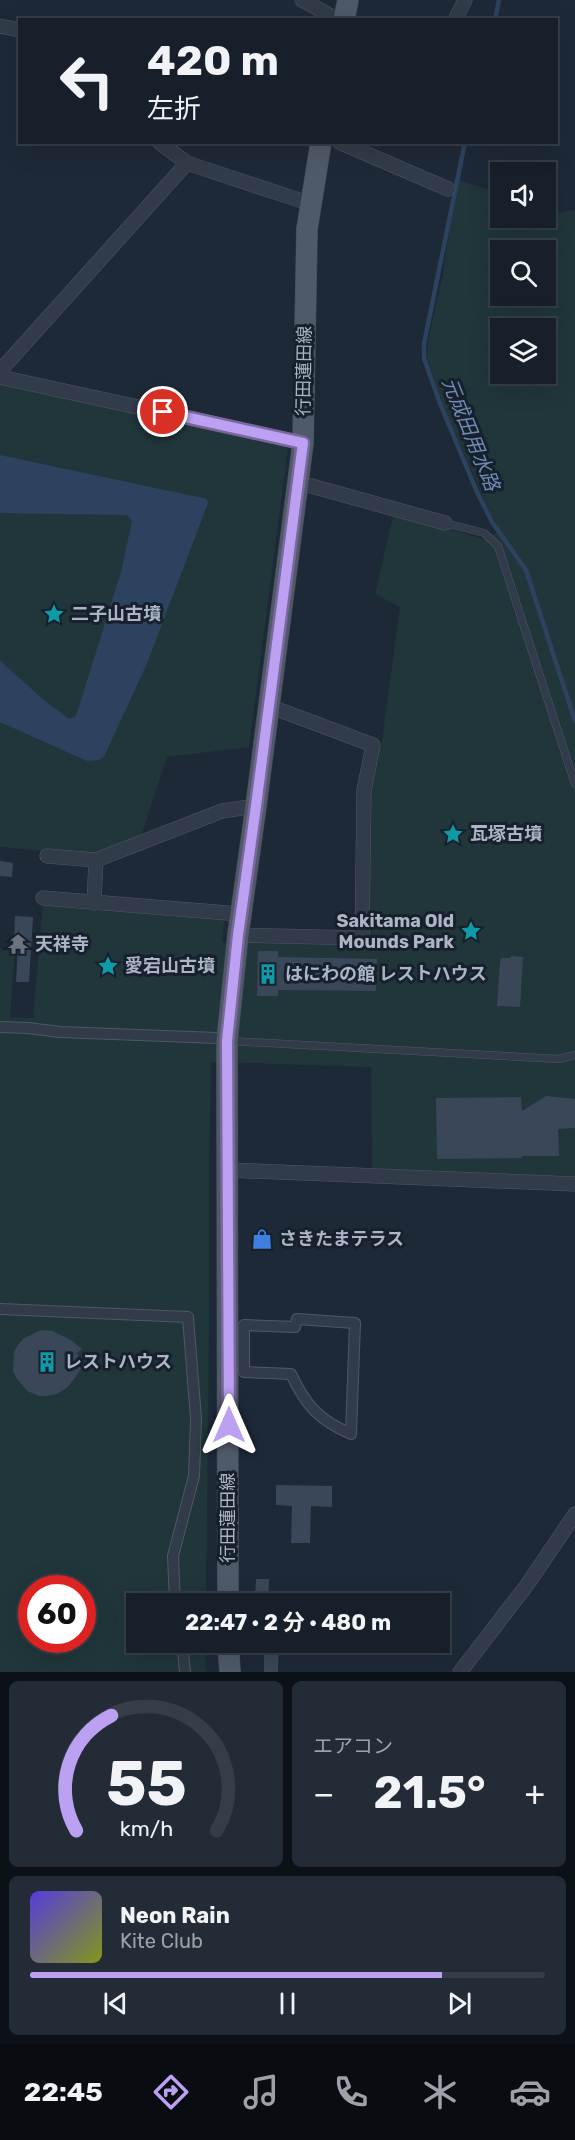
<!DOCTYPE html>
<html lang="ja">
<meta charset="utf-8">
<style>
body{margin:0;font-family:Rubik,"Noto Sans JP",sans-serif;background:#232c36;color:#f1f3f6;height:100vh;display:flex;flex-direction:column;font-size:22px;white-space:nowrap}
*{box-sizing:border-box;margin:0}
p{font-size:20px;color:#9ea2a8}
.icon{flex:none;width:33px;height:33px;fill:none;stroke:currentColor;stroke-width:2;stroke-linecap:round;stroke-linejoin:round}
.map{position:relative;height:1672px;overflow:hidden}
.details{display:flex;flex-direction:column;gap:9px;padding:9px;background:#0c1117;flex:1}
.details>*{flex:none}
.guide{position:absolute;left:18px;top:18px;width:540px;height:126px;border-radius:0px;box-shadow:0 6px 24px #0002,0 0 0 2px #353d47;background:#161f2a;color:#f1f3f6;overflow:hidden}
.controls{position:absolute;left:490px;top:162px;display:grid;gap:12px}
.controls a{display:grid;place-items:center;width:66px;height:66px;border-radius:0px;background:#161f2a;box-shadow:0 6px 24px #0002,0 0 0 2px #353d47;font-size:30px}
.speed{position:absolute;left:18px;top:1575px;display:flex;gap:12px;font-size:30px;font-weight:700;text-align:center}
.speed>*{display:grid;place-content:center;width:78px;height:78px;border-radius:50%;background:#161f2a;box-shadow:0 6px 24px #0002,0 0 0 2px #353d47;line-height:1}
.speed .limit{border:9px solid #d22;background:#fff;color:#111}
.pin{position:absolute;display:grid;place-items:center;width:51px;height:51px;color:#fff;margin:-26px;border:3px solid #fff;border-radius:50%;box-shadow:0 2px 6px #0007}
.me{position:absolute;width:66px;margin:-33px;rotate:0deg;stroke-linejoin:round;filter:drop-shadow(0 0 4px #0008)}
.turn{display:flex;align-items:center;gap:21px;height:126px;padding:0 30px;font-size:27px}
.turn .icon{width:78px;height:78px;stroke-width:2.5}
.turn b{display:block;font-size:42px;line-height:51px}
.big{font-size:45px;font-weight:700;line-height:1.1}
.details .card{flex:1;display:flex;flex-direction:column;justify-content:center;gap:9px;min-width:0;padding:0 21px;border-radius:9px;background:#232c36}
.details .dial{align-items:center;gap:0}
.dial svg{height:156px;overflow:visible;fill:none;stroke:#353d47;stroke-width:7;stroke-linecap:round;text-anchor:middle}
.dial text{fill:#f1f3f6;stroke:none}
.song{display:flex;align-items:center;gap:18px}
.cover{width:72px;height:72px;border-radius:9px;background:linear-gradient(135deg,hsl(250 70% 55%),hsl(70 70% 35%))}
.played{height:6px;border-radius:3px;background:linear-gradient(90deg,#bca0f2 80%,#353d47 80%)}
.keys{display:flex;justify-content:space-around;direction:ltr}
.heat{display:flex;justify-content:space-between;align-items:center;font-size:33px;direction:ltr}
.details .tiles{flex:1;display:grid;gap:9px;grid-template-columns:1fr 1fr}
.card:last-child{grid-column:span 2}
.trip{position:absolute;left:126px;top:1593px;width:324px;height:60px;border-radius:0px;background:#161f2a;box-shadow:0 6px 24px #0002,0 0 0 2px #353d47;font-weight:700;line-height:60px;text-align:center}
.menu{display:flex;height:96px;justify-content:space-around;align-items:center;background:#090c11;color:#9ea2a8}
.menu .icon{width:42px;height:42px}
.menu .current{color:#bca0f2}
.menu b{font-size:27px;color:#f1f3f6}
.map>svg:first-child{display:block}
.green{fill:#20363a;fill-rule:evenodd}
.water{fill:#2d425f}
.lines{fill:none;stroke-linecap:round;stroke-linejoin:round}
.stream{stroke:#2d425f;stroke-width:4.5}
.building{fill:#394759}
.service-casing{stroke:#4f5867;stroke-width:8}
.pedestrian-casing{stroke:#4f5867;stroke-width:12}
.minor-casing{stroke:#4f5867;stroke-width:15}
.primary-casing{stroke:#3b4452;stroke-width:22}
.service{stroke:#313b49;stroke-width:7}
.pedestrian{stroke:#313b49;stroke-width:10}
.minor{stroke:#313b49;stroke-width:14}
.primary{stroke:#4f5a69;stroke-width:21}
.route-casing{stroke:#7a689d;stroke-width:15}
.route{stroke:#bca0f2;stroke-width:10}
.labels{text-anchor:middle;stroke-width:6;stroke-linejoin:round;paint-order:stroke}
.street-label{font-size:18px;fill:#abb5c6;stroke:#17202d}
.poi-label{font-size:18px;font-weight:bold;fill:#abb5c6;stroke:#17202d;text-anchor:start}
.water-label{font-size:20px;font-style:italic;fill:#708bb2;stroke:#17202d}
</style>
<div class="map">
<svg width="575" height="1672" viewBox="0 0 575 1672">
<rect width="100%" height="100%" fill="#1e2938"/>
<path class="green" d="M459,180l42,14v24h45v-9l11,4 18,-3v971l-203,-10 -1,-104 -160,-5 -2,102v171l-3,268 -70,1v38l69,1 1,29h-206v-724l15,1 -5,69h23l10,-114 181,16 -2,22 145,4 1,-159 14,-46 18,-134 -25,-13 19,-82 92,28 14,-10 -9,-15 -48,-109 -16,-48 1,-17 15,-67 9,-62zM501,250h45v46h-45zM501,328h45v46h-45zM32,1588h50v52h-50z
M0,382l276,60 12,6 -39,299 -82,10 -26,79 -49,20 -92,-9z"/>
<path class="water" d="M0,455l207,44 1,4 -60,158 -44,96 -5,3 -12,1 -87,-39v-61l45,40 24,18 7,-3 45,-144 11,-51 -5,-6 -127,-2z"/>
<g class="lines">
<path class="stream" d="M495,20l4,-20
M465,142l-41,202v14l15,43 38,91 15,30 34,48 49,151"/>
</g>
<path class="building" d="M0,861l13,2 -1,14 -12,-1z
M15,916l18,1 -4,65h-13l2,-38h-4z
M258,951h20v6l99,2 -1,32 -98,-1v6h-21z
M511,956l12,1 -3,50 -23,-1 3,-44 1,-4h10z
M546,1096l29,3v29l-17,1 1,27h-37v2l-85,1 -1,-61 85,-1 1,14z
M41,1330l11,1 19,9 11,9 -5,4 7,12 -16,22 -11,7 -10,2h-8l-12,-5 -10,-12 -4,-8 1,-19 4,-7 5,-6z
M276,1485l56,1v21l-21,-1 -1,37h-19l1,-37 -16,-1z
M256,1579h13l-1,25h-13z
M264,1642h15l-1,30h-14z"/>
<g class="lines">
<g class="service-casing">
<path id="service" d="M445,523l39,10 14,13 77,238
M230,1041l329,18 16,-4"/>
</g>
<g class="pedestrian-casing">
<path id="pedestrian" d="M0,1027l28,1 32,4 157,6
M0,1309l188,8 8,102 -2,57 -21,80 2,48
M297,1319l58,4 -4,111c-32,-14 -45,-28 -60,-60l-47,-2v-47l51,2z
M182,1642l3,30"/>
</g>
<g class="minor-casing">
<path id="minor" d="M302,0l36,20
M455,20l10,-20
M0,26l20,4
M159,142l28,21 124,41
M339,142l109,47
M0,371l187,-208
M0,377l303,66
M297,482l148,41
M47,856l49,4 126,-49 34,-5
M43,898l197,16
M94,903l2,-43
M238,935l124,3 2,-148 9,-45 -104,-39
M228,1170l347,14
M460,1672l67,-87 48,-71"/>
</g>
<g class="primary-casing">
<path id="primary" d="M344,20l4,-20
M228,1604l-1,-563 11,-106 18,-129 47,-363 4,-214 14,-87
M228,1642l2,30"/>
</g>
<use href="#service" class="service"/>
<use href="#pedestrian" class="pedestrian"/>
<use href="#minor" class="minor"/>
<use href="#primary" class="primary"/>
</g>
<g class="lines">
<g class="route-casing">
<path id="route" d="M163,412l140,31 -47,363 -18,129 -11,106 2,384"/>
</g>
<use href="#route" class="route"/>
</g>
<defs>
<g id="sight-bare" transform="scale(1.62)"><path d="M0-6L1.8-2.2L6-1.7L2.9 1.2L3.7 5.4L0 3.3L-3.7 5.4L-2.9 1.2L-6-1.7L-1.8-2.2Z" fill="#0f9aa8" stroke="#17202d" stroke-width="2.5" paint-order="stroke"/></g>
<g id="temple-bare" transform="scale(1.62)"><path d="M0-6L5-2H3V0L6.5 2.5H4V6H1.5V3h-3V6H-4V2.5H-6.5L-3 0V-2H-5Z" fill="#6b7280" stroke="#17202d" stroke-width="2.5" paint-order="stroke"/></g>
<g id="building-bare" transform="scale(1.62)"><path d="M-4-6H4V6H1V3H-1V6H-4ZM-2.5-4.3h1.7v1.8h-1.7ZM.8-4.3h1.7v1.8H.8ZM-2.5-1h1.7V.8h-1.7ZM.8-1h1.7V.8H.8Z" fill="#0f9aa8" stroke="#17202d" stroke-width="2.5" paint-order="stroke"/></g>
<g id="shop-bare" transform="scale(1.62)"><path d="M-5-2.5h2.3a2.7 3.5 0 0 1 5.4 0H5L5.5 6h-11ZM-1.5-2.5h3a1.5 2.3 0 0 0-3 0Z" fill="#3f7fe0" stroke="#17202d" stroke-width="2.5" paint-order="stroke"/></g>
</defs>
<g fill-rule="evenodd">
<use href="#sight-bare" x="54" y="614"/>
<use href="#sight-bare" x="453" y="834"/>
<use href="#sight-bare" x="471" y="931"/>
<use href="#temple-bare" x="18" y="944"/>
<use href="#sight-bare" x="108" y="966"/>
<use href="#building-bare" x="268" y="974"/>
<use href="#shop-bare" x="262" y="1239"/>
<use href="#building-bare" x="47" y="1362"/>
</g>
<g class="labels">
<g class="street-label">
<text transform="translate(304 371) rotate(-89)" y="6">行田蓮田線</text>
<text transform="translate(228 1518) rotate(-90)" y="6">行田蓮田線</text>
</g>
<g class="poi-label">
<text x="71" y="620">二子山古墳</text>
<text x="470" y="840">瓦塚古墳</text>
<text x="454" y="927" text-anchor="end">Sakitama Old<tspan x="454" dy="21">Mounds Park</tspan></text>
<text x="35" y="950">天祥寺</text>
<text x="125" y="972">愛宕山古墳</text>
<text x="285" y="980">はにわの館 レストハウス</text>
<text x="279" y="1245">さきたまテラス</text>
<text x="64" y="1368">レストハウス</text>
</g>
<g class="water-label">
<text transform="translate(471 434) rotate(68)" y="7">元成田用水路</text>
</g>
</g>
</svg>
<div class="controls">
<a><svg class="icon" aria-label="sound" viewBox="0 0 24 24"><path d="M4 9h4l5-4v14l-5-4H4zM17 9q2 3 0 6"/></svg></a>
<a><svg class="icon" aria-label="search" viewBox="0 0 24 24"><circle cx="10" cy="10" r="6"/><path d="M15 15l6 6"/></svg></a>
<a><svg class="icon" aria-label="layers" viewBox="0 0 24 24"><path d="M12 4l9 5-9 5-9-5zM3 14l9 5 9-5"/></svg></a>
</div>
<div class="speed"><div class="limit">60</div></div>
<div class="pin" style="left:163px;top:412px;background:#d93025"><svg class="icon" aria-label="arrive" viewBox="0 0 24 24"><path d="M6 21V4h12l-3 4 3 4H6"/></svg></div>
<svg class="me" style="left:229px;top:1425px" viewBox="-20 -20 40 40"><path d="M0-17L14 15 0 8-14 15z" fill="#bca0f2" stroke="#fff" stroke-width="4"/></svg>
<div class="trip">22:47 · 2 分 · 480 m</div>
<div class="guide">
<div class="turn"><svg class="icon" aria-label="left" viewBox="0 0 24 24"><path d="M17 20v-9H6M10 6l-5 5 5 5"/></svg><div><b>420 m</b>左折</div></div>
</div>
</div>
<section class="details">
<div class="tiles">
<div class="card dial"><svg viewBox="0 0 100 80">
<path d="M14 69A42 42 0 1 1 86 69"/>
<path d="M14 69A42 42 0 0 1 32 10" stroke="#bca0f2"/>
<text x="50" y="56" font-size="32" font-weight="700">55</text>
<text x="50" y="72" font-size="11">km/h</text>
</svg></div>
<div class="card"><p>エアコン</p>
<div class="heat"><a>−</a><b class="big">21.5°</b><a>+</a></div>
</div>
<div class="card">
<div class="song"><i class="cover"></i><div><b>Neon Rain</b><p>Kite Club</p></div></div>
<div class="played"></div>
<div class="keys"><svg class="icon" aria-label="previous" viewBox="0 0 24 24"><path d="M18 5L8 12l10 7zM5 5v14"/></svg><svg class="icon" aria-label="pause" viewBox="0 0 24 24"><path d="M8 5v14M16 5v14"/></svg><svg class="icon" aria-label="next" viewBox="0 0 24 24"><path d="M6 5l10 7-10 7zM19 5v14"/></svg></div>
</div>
</div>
</section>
<nav class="menu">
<b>22:45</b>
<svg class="icon current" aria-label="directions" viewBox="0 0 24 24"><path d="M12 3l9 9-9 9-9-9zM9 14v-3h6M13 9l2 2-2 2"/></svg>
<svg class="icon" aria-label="music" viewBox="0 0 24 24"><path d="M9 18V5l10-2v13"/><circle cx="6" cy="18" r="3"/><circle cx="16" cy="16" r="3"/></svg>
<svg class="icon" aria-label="phone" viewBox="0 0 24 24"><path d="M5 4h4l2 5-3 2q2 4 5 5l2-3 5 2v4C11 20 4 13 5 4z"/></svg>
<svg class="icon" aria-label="climate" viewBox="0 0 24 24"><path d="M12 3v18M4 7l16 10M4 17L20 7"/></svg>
<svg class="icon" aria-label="car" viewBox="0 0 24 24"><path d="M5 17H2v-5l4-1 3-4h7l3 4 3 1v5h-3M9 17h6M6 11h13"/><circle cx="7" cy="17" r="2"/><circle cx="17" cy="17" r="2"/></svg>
</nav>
